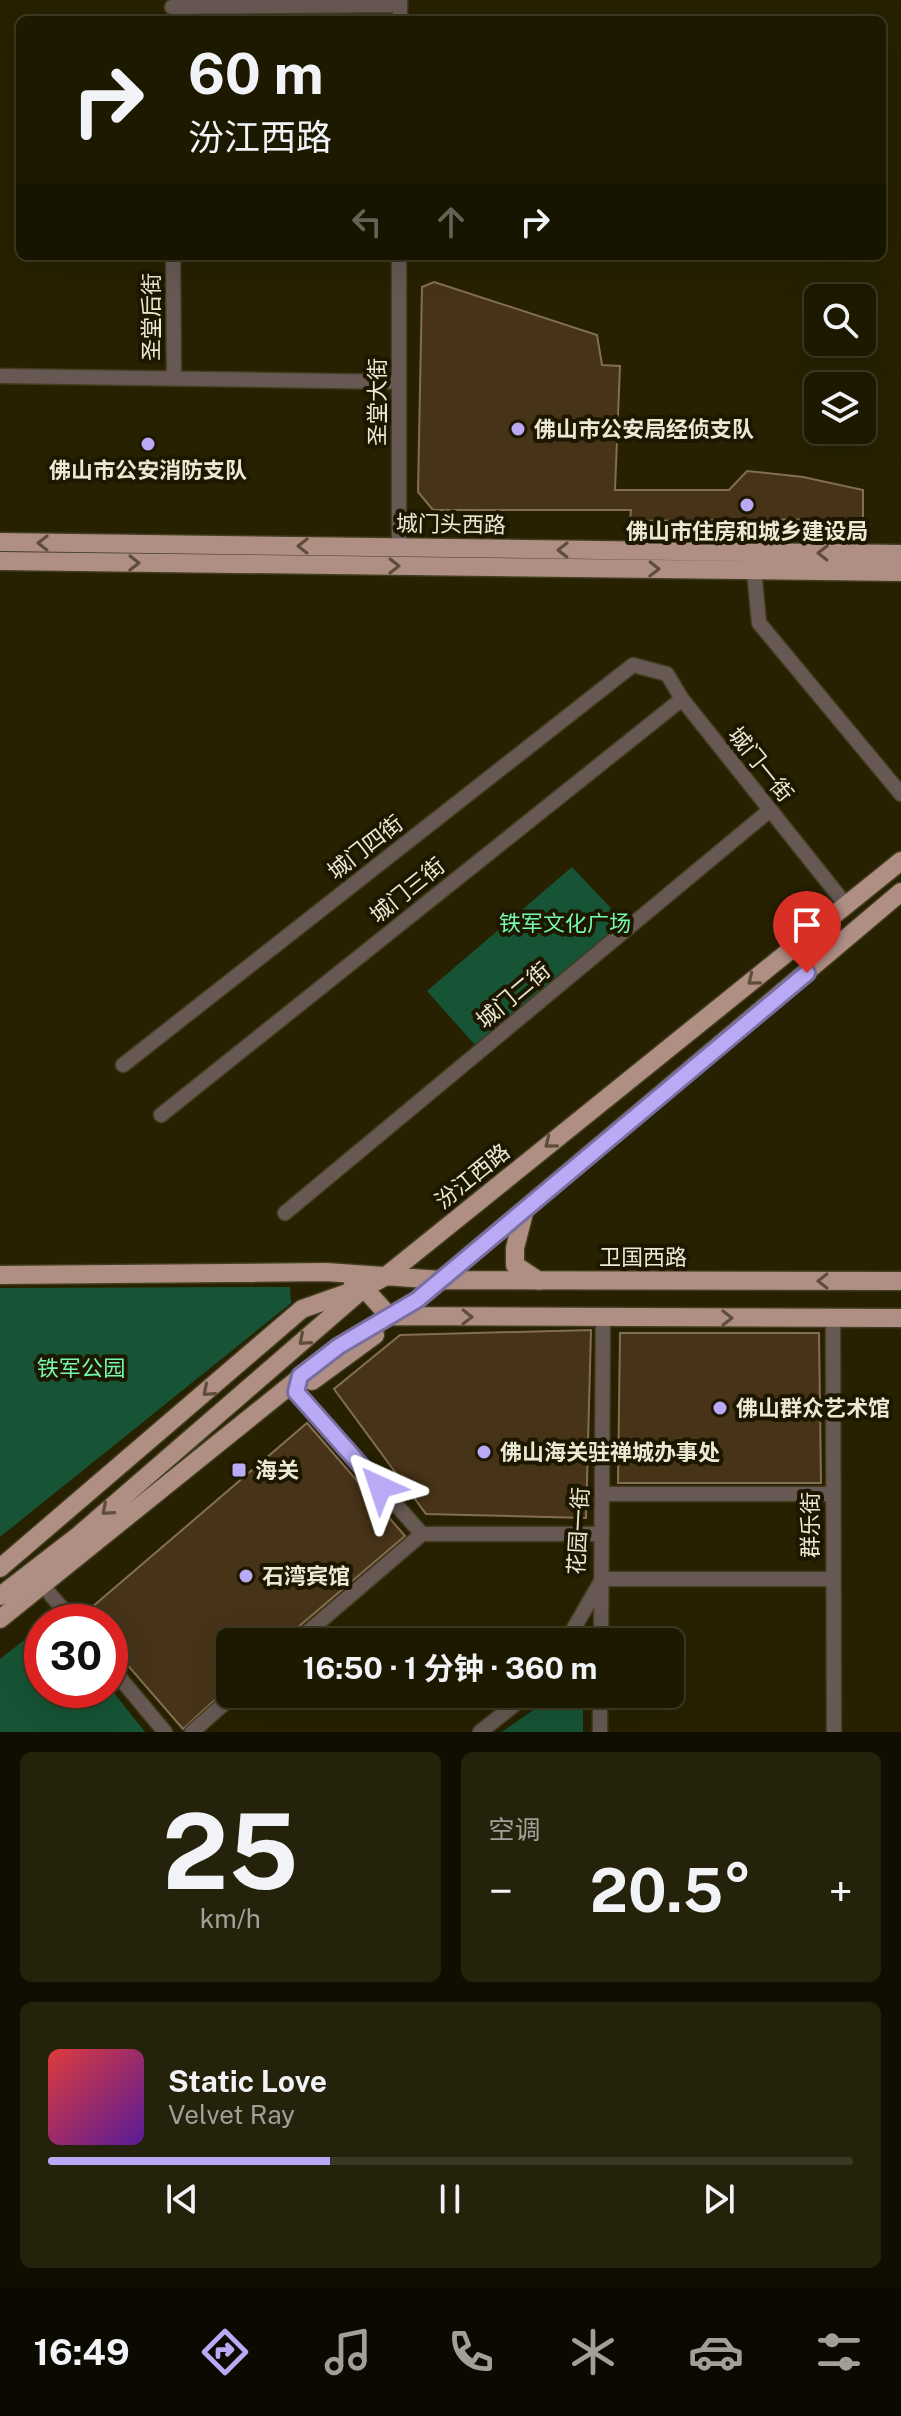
<!DOCTYPE html>
<html lang="zh">
<meta charset="utf-8">
<style>
body{margin:0;font-family:"Public Sans","Noto Sans SC",sans-serif;background:#25220b;color:#f1f3f6;height:100vh;display:flex;flex-direction:column;font-size:30px;white-space:nowrap}
*{box-sizing:border-box;margin:0}
p{font-size:26px;color:#a0a099}
.icon{flex:none;width:44px;height:44px;fill:none;stroke:currentColor;stroke-width:2;stroke-linecap:round;stroke-linejoin:round}
.map{position:relative;height:1732px;overflow:hidden}
.drawer{display:flex;flex-direction:column;gap:20px;padding:20px;background:#100e01;flex:1}
.drawer>*{flex:none}
.top-card{position:absolute;left:16px;top:16px;width:870px;height:244px;border-radius:12px;box-shadow:0 8px 32px #0002,0 0 0 2px #3b3823;background:#1d1901;color:#f1f3f6;overflow:hidden}
.fabs{position:absolute;left:804px;top:284px;display:grid;gap:16px}
.fabs a{display:grid;place-items:center;width:72px;height:72px;border-radius:12px;background:#1d1901;box-shadow:0 8px 32px #0002,0 0 0 2px #3b3823;font-size:40px}
.speed{position:absolute;left:24px;top:1604px;display:flex;gap:16px;font-size:40px;font-weight:700;text-align:center}
.speed>*{display:grid;place-content:center;width:104px;height:104px;border-radius:50%;background:#1d1901;box-shadow:0 8px 32px #0002,0 0 0 2px #3b3823;line-height:1}
.speed .limit{border:12px solid #d22;background:#fff;color:#111}
.pin{position:absolute;display:grid;place-items:center;width:68px;height:68px;color:#fff;margin:-82px -34px;border-radius:50% 50% 50% 0;rotate:-45deg;box-shadow:0 0 8px #0007}
.pin .icon{rotate:45deg}
.me{position:absolute;width:88px;margin:-44px;rotate:318deg;stroke-linejoin:round;filter:drop-shadow(0 0 6px #0008)}
.turn{display:flex;align-items:center;gap:28px;height:168px;padding:0 40px;font-size:36px}
.turn .icon{width:104px;height:104px;stroke-width:2.5}
.turn b{display:block;font-size:56px;line-height:68px}
.lanes{display:flex;align-items:center;height:76px;padding:0 40px;background:#0003;justify-content:center;gap:40px;direction:ltr}
.lanes .off{opacity:.35}
.big{font-size:60px;font-weight:700;line-height:1.1}
.drawer .widget{flex:1;display:flex;flex-direction:column;justify-content:center;gap:12px;min-width:0;padding:0 28px;border-radius:12px;background:#25220b}
.drawer .dial{align-items:center;gap:0}
.dial b{font-size:104px;line-height:1}
.song{display:flex;align-items:center;gap:24px}
.cover{width:96px;height:96px;border-radius:12px;background:linear-gradient(135deg,hsl(0 70% 55%),hsl(270 70% 35%))}
.played{height:8px;border-radius:4px;background:linear-gradient(90deg,#baaaf6 35%,#3b3823 35%)}
.keys{display:flex;justify-content:space-around;direction:ltr}
.heat{display:flex;justify-content:space-between;align-items:center;font-size:44px;direction:ltr}
.drawer .tiles{flex:1;display:grid;gap:20px;grid-template-columns:1fr 1fr}
.widget:last-child{grid-column:span 2}
.trip{position:absolute;left:216px;top:1628px;width:468px;height:80px;border-radius:12px;background:#1d1901;box-shadow:0 8px 32px #0002,0 0 0 2px #3b3823;font-weight:700;line-height:80px;text-align:center}
.tabs{display:flex;height:128px;justify-content:space-around;align-items:center;background:#0c0a00;color:#a0a099}
.tabs .icon{width:56px;height:56px}
.tabs .active{color:#baaaf6}
.tabs b{font-size:36px;color:#f1f3f6}
.map>svg:first-child{display:block}
.green{fill:#165435}
.building{fill:#473318;stroke:#846e52;stroke-width:2}
.lines{fill:none;stroke-linecap:round;stroke-linejoin:round}
.minor-casing{stroke:#423d1f;stroke-width:17}
.major-casing{stroke:#423d1f;stroke-width:21}
.minor{stroke:#675853;stroke-width:14}
.major{stroke:#af8e84;stroke-width:18}
.oneway{stroke:#5f4d3b}
.route-casing{stroke:#796ea0;stroke-width:20}
.route{stroke:#baaaf6;stroke-width:14}
.poi-dot{fill:#baaaf6;stroke:#1d1700;stroke-width:3}
.labels{text-anchor:middle;stroke-width:8;stroke-linejoin:round;paint-order:stroke}
.street-label{font-size:22px;fill:#ebe8d6;stroke:#1d1700}
.poi-label{font-size:22px;font-weight:bold;fill:#ebe8d6;stroke:#1d1700;text-anchor:start}
.park-label{font-size:22px;fill:#75f8b0;stroke:#1d1700}
</style>
<div class="map">
<svg width="901" height="1732" viewBox="0 0 901 1732">
<rect width="100%" height="100%" fill="#272101"/>
<path class="green" d="M572,867l53,56 -150,122 -48,-54z
M290,1287l1,16 -291,234v-249z
M42,1626v64l68,-2 35,44h-145v-73z
M557,1699l16,2 10,8v23h-81l41,-29z"/>
<path class="building" d="M434,282l163,53 5,30 18,1 -5,124h114l18,-19 56,6 60,13v29l-233,2 1,-11h-198l-15,-18 4,-205z
M591,1330l-5,188 -160,-4 -92,-125 66,-54z
M620,1333h199l2,150h-203z
M307,1423l98,113 -115,98 -4,8h-56v44l-47,43 -73,-84v-23h-20l-6,-8z"/>
<g class="lines">
<g class="minor-casing">
<path id="minor" d="M172,7l228,-2
M400,20v-20
M173,256l1,122
M0,376l399,6
M399,548v-292
M754,570l5,53 142,171
M123,1065l510,-400 34,9 15,25 164,206
M161,1115l521,-416
M285,1213l485,-403
M833,1318l1,414
M296,1392l126,142
M602,1494h230
M602,1579h230
M50,1594l24,28
M567,1639l24,3
M296,1642l126,-108h180
M566,1642l34,-59
M601,1642l2,-323
M110,1666l55,66
M192,1732l43,-38
M480,1732l48,-38
M600,1732v-38"/>
</g>
<g class="major-casing">
<path id="major" d="M0,542l901,12
M0,561l901,11
M524,1213l-9,35v17l24,16
M0,1275l326,-3 115,8 460,1
M353,1283l11,5 25,28
M392,1316l509,2
M312,1381l63,-46
M0,1568l302,-259 51,-18
M0,1596l79,-61 285,-247 22,-12 515,-415
M0,1619l339,-273 78,-46 484,-408"/>
</g>
<use href="#minor" class="minor"/>
<use href="#major" class="major"/>
</g>
<defs><path id="oneway-chevron" d="M-2-3.5L2.5 0L-2 3.5" fill="none" stroke-width="1.6" stroke-linecap="round" stroke-linejoin="round" transform="scale(2)"/></defs>
<g class="oneway">
<use href="#oneway-chevron" transform="translate(43 543) rotate(-179)"/>
<use href="#oneway-chevron" transform="translate(303 546) rotate(-179)"/>
<use href="#oneway-chevron" transform="translate(563 550) rotate(-179)"/>
<use href="#oneway-chevron" transform="translate(823 553) rotate(-179)"/>
<use href="#oneway-chevron" transform="translate(134 563) rotate(1)"/>
<use href="#oneway-chevron" transform="translate(394 566) rotate(1)"/>
<use href="#oneway-chevron" transform="translate(654 569) rotate(1)"/>
<use href="#oneway-chevron" transform="translate(753 980) rotate(141)"/>
<use href="#oneway-chevron" transform="translate(550 1143) rotate(141)"/>
<use href="#oneway-chevron" transform="translate(823 1281) rotate(-180)"/>
<use href="#oneway-chevron" transform="translate(467 1317) rotate(1)"/>
<use href="#oneway-chevron" transform="translate(727 1318)"/>
<use href="#oneway-chevron" transform="translate(304 1340) rotate(139)"/>
<use href="#oneway-chevron" transform="translate(208 1391) rotate(139)"/>
<use href="#oneway-chevron" transform="translate(107 1510) rotate(139)"/>
</g>
<g class="lines">
<g class="route-casing">
<path id="route" d="M380,1487l-84,-95 4,-16 39,-30 78,-46 390,-327"/>
</g>
<use href="#route" class="route"/>
</g>
<g class="poi-dot">
<circle cx="518" cy="429" r="8"/>
<circle cx="148" cy="444" r="8"/>
<circle cx="747" cy="505" r="8"/>
<circle cx="720" cy="1408" r="8"/>
<circle cx="484" cy="1452" r="8"/>
<rect x="231" y="1462" width="16" height="16" rx="4"/>
<circle cx="246" cy="1576" r="8"/>
</g>
<g class="labels">
<g class="street-label">
<text transform="translate(151 317) rotate(-90)" y="8">圣堂后街</text>
<text transform="translate(377 402) rotate(-90)" y="8">圣堂大街</text>
<text transform="translate(451 524) rotate(1)" y="8">城门头西路</text>
<text transform="translate(761 764) rotate(51)" y="8">城门一街</text>
<text transform="translate(365 847) rotate(-38)" y="8">城门四街</text>
<text transform="translate(407 890) rotate(-39)" y="8">城门三街</text>
<text transform="translate(513 995) rotate(-40)" y="8">城门二街</text>
<text transform="translate(472 1176) rotate(-39)" y="8">汾江西路</text>
<text x="643" y="1265">卫国西路</text>
<text transform="translate(810 1525) rotate(-90)" y="8">群乐街</text>
<text transform="translate(578 1531) rotate(-87)" y="8">花园一街</text>
</g>
<g class="poi-label">
<text x="534" y="437">佛山市公安局经侦支队</text>
<text x="148" y="478" text-anchor="middle">佛山市公安消防支队</text>
<text x="747" y="539" text-anchor="middle">佛山市住房和城乡建设局</text>
<text x="736" y="1416">佛山群众艺术馆</text>
<text x="500" y="1460">佛山海关驻禅城办事处</text>
<text x="255" y="1478">海关</text>
<text x="262" y="1584">石湾宾馆</text>
</g>
<g class="park-label">
<text x="565" y="931">铁军文化广场</text>
<text x="81" y="1376">铁军公园</text>
</g>
</g>
</svg>
<div class="fabs">
<a><svg class="icon" aria-label="search" viewBox="0 0 24 24"><circle cx="10" cy="10" r="6"/><path d="M15 15l6 6"/></svg></a>
<a><svg class="icon" aria-label="layers" viewBox="0 0 24 24"><path d="M12 4l9 5-9 5-9-5zM3 14l9 5 9-5"/></svg></a>
</div>
<div class="speed"><div class="limit">30</div></div>
<div class="pin" style="left:807px;top:973px;background:#d93025"><svg class="icon" aria-label="arrive" viewBox="0 0 24 24"><path d="M6 21V4h12l-3 4 3 4H6"/></svg></div>
<svg class="me" style="left:380px;top:1487px" viewBox="-20 -20 40 40"><path d="M0-17L14 15 0 8-14 15z" fill="#baaaf6" stroke="#fff" stroke-width="4"/></svg>
<div class="trip">16:50 · 1 分钟 · 360 m</div>
<div class="top-card">
<div class="turn"><svg class="icon" aria-label="right" viewBox="0 0 24 24"><path d="M7 20v-9h11M14 6l5 5-5 5"/></svg><div><b>60 m</b>汾江西路</div></div>
<div class="lanes"><svg class="icon off" aria-label="left" viewBox="0 0 24 24"><path d="M17 20v-9H6M10 6l-5 5 5 5"/></svg><svg class="icon off" aria-label="ahead" viewBox="0 0 24 24"><path d="M12 20V5M6 11l6-6 6 6"/></svg><svg class="icon" aria-label="right" viewBox="0 0 24 24"><path d="M7 20v-9h11M14 6l5 5-5 5"/></svg></div>
</div>
</div>
<section class="drawer">
<div class="tiles">
<div class="widget dial"><b>25</b><p>km/h</p></div>
<div class="widget"><p>空调</p>
<div class="heat"><a>−</a><b class="big">20.5°</b><a>+</a></div>
</div>
<div class="widget">
<div class="song"><i class="cover"></i><div><b>Static Love</b><p>Velvet Ray</p></div></div>
<div class="played"></div>
<div class="keys"><svg class="icon" aria-label="previous" viewBox="0 0 24 24"><path d="M18 5L8 12l10 7zM5 5v14"/></svg><svg class="icon" aria-label="pause" viewBox="0 0 24 24"><path d="M8 5v14M16 5v14"/></svg><svg class="icon" aria-label="next" viewBox="0 0 24 24"><path d="M6 5l10 7-10 7zM19 5v14"/></svg></div>
</div>
</div>
</section>
<nav class="tabs">
<b>16:49</b>
<svg class="icon active" aria-label="directions" viewBox="0 0 24 24"><path d="M12 3l9 9-9 9-9-9zM9 14v-3h6M13 9l2 2-2 2"/></svg>
<svg class="icon" aria-label="music" viewBox="0 0 24 24"><path d="M9 18V5l10-2v13"/><circle cx="6" cy="18" r="3"/><circle cx="16" cy="16" r="3"/></svg>
<svg class="icon" aria-label="phone" viewBox="0 0 24 24"><path d="M5 4h4l2 5-3 2q2 4 5 5l2-3 5 2v4C11 20 4 13 5 4z"/></svg>
<svg class="icon" aria-label="climate" viewBox="0 0 24 24"><path d="M12 3v18M4 7l16 10M4 17L20 7"/></svg>
<svg class="icon" aria-label="car" viewBox="0 0 24 24"><path d="M5 17H2v-5l4-1 3-4h7l3 4 3 1v5h-3M9 17h6M6 11h13"/><circle cx="7" cy="17" r="2"/><circle cx="17" cy="17" r="2"/></svg>
<svg class="icon" aria-label="filters" viewBox="0 0 24 24"><path d="M4 7h16M4 17h16"/><circle cx="9" cy="7" r="2"/><circle cx="15" cy="17" r="2"/></svg>
</nav>
